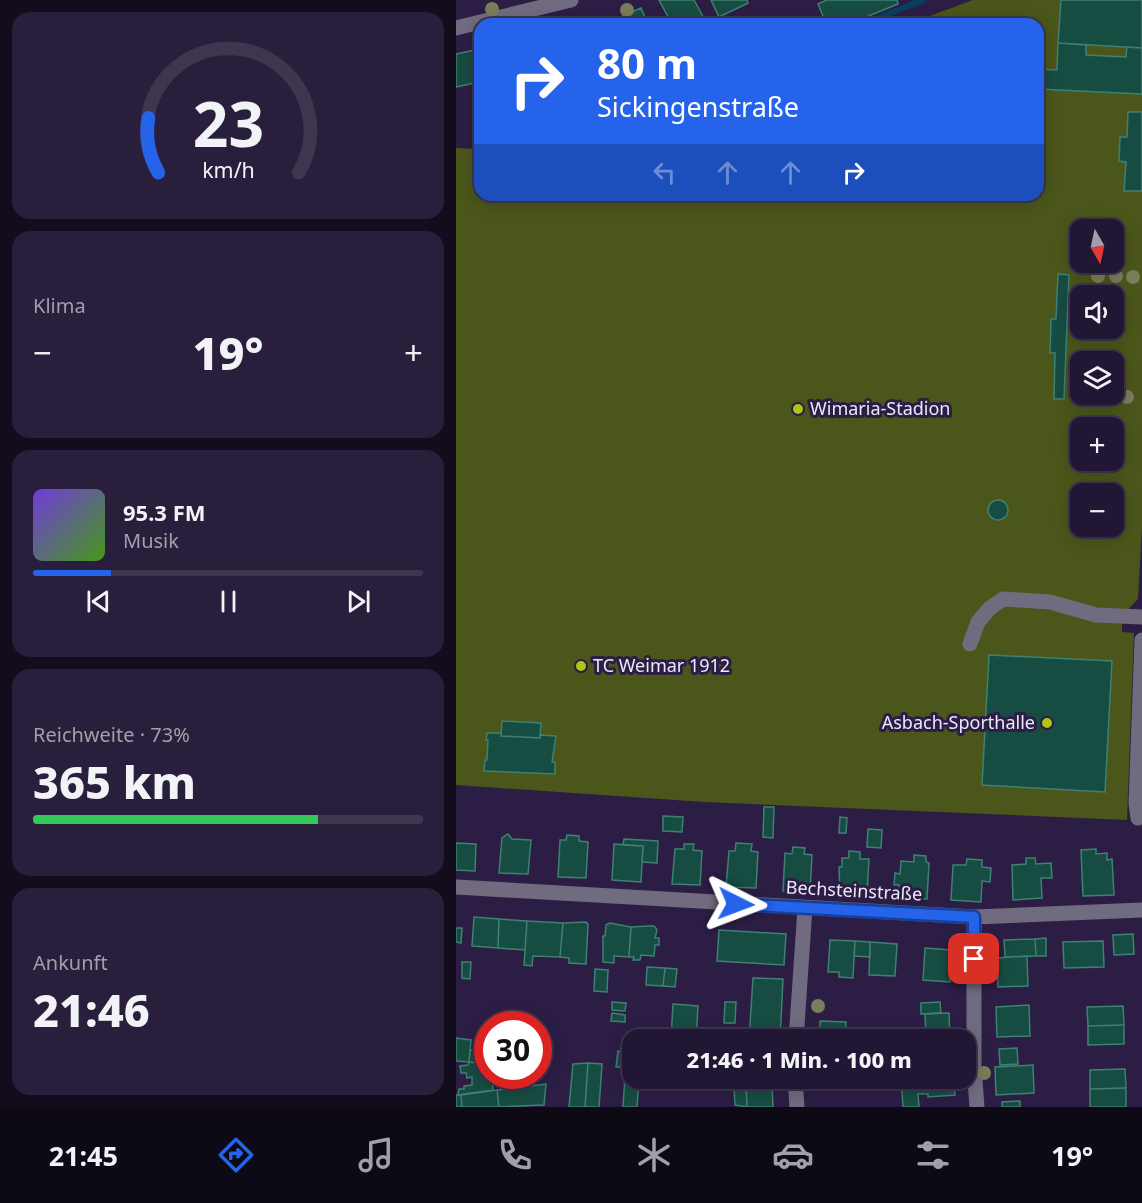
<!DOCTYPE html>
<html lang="de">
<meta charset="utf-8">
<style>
body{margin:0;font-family:"Noto Sans",sans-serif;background:#291f3c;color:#f1f3f6;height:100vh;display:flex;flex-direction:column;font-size:22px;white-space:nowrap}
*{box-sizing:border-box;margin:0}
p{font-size:20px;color:#a29fac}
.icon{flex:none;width:33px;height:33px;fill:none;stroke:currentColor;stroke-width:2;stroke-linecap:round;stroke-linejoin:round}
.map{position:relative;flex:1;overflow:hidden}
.details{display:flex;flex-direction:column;gap:12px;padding:12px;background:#120c1d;width:456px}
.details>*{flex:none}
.guide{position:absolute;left:18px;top:18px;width:570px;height:183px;border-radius:18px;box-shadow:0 3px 15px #0003,0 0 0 2px #3e354f;background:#2563eb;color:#fff;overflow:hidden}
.needle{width:39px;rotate:171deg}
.tools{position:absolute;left:614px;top:219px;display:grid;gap:12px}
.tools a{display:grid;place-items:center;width:54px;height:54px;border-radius:12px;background:#211634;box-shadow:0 3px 15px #0003,0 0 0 2px #3e354f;font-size:30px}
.speed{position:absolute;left:18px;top:1011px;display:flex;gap:12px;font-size:30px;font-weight:700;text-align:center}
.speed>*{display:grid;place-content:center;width:78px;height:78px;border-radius:50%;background:#211634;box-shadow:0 3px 15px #0003,0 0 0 2px #3e354f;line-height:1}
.speed .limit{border:9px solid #d22;background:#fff;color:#111}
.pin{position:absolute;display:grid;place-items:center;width:51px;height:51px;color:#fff;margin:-26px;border-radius:12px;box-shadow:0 3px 9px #0006}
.me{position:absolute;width:66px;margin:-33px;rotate:93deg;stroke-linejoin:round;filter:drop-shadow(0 0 4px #0008)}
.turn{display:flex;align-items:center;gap:21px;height:126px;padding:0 24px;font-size:27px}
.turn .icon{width:78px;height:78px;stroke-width:2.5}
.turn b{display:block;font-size:42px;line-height:51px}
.lanes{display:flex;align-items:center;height:57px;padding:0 24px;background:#0003;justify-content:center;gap:30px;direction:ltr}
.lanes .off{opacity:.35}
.big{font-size:45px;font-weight:800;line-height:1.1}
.details .card{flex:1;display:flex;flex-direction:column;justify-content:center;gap:9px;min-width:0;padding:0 21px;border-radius:18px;background:#291f3c}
.details .dial{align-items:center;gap:0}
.dial svg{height:156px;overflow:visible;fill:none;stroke:#3e354f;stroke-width:7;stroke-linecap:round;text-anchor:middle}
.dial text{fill:#f1f3f6;stroke:none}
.song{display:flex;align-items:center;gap:18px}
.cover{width:72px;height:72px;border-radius:9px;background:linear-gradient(135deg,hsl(260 70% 55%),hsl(100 70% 35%))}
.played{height:6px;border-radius:3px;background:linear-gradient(90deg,#2563eb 20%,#3e354f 20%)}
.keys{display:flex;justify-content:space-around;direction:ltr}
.heat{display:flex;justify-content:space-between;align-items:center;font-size:33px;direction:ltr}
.charge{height:9px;border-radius:4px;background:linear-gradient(90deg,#34c759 73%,#3e354f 0)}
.trip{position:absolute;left:166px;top:1029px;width:354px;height:60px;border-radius:18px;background:#211634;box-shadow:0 3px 15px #0003,0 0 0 2px #3e354f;font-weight:800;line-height:60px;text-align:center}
.dock{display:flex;height:96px;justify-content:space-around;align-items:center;background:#0d0915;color:#a29fac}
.dock .icon{width:42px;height:42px}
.dock .current{color:#2563eb}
.dock b{font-size:27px;color:#f1f3f6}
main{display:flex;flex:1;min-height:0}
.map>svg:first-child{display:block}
.green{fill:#4b561b;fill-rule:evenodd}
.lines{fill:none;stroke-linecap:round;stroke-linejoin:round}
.stream{stroke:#07405f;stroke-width:6}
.building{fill:#174c42;stroke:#3e8173;stroke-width:1.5}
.minor{stroke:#716b7f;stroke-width:15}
.tree{fill:#797d5a}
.route-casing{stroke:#184099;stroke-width:15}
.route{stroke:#2563eb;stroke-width:10}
.poi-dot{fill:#acc612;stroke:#2c1d45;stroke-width:2}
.labels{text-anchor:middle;stroke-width:6;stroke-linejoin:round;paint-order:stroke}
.poi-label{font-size:18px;fill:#ede7fc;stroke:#2c1d45;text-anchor:start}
.street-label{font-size:18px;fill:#ede7fc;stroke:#2c1d45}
</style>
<main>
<section class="details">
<div class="card dial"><svg viewBox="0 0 100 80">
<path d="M14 69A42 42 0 1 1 86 69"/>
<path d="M14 69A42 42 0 0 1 9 41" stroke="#2563eb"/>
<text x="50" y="56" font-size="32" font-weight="700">23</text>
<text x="50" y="72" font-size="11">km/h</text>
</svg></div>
<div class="card"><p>Klima</p>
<div class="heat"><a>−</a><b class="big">19°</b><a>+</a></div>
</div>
<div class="card">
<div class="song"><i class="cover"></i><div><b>95.3 FM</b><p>Musik</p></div></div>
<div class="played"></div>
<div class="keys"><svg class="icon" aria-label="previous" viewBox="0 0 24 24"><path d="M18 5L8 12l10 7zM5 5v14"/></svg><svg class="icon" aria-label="pause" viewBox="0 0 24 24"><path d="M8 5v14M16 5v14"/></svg><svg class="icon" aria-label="next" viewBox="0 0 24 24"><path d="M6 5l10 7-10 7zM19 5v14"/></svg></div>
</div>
<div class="card"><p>Reichweite · 73%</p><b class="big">365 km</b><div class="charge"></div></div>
<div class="card"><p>Ankunft</p><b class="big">21:46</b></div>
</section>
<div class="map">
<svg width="686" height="1107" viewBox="0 0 686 1107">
<rect width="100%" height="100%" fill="#2c1d45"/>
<path class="green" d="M517,0h169v526l-4,73 -16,17v16l12,1 -7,187 -423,-18 -248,-17v-637l24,1v46h558v-171h-130zM624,230h33v32h-33zM624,296h33v32h-33zM624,362h33v32h-33zM624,428h33v32h-33zM624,494h33v32h-33z"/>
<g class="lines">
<path class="stream" d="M407,24l60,-24"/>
</g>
<path class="building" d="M203,0h35l13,24h-35z
M255,0h36l1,3 -29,14z
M371,0h70l1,4 -49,20h-23l-8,-20z
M605,0h81v48l-84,-5z
M185,8l7,16h-30l-2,-5z
M478,18l28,6h-29z
M602,43l28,2v10l40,2 1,-10 15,1v46l-104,-5v-20l19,1z
M24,49v33l-24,5v-33z
M672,112h14v79h-18l2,-29 -7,-1 1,-24h7z
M602,274l11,1 -5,124h-10l1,-46h-5l1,-34h5z
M532 510a10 10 0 1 1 20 0a10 10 0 1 1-20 0Z
M533,655l123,6 -7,131 -123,-7z
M46,721l39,2 -1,15 -39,-2z
M31,733h14v3l39,2v-3l16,1 -4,26h3v12l-71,-3 1,-11h2l1,-20h-2z
M308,807h10l-1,31 -10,-1z
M207,816l20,1 -1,15 -19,-1z
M384,817l7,1 -1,15h-7z
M412,829l14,1 -1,18 -14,-1z
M52,834l4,5 19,1 -3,34 -29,-1 3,-35z
M111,835l12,1v5l9,1 -2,36 -28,-1 2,-37h6z
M168,839l34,2 -1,22 -15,-1 1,-16 -20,-1z
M0,843l20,1 -1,27 -19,-1z
M280,843l16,1 -1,7 7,1 -2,36 -30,-1 3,-36h6z
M158,844l29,2 -2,36 -29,-2z
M228,844h10l-1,6 9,1 -2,34 -28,-1 3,-35h9z
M337,847l12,1 -1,6 8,1 -2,37 -27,-1 2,-38 7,1z
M640,849v5l11,-1v7l5,-1 2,36 -31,1 -2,-46z
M393,851l11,1v7h9l-2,36 -27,-1 -1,-27h3v-9h7z
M458,855l12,1v6l3,1 -2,36 -29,-2 1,-12h-5l1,-12 5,1 1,-13 13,1z
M570,858h9l1,6 15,-1 1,15h-11l1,20 -29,2 -1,-35 14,-1z
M511,859l15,1v7l9,1 -1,14 -8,-1 -1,21 -30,-2 2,-35h13z
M18,917l25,2 -1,29 -26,-2z
M43,919l28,2 -2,29 -27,-2z
M71,921l36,2 -3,34 -27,-1 -1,10 -8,-1z
M130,922l2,2 -2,40 -17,-1v-5l-9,-1 3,-34z
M154,923l21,4 -2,30 -15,-1v7l-11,-1v-26h2l1,-11z
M193,926h5l3,4 -2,8h4v7h-4l-1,11 -13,-1 -1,5h-7l1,-3h-5l2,-30z
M0,928h6l-1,15 -5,-1z
M263,930l67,4 -2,31 -67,-4z
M677,934l1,20 -20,1 -1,-20z
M590,938v18h-10l-1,-17z
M579,939l1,17 -31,1 -1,-17z
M374,940l25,1 -2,37 -14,-1v-5h-11z
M399,941l15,1v15l-16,-1z
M647,941l1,26 -40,1 -1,-26z
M414,942l27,2 -2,32 -26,-1z
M469,948l27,2 -2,32 -27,-2z
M571,956l1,30 -30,1 -1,-29z
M6,962h9l-1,17 -8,-1z
M191,967l18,1 -2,18 -17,-1z
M209,968l12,1 -2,18 -12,-1z
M139,969l13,1 -1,22 -13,-1z
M297,978l30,1 -3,61h-31z
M156,1002l14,1 -1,8 -13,-1z
M269,1002h11l-1,21h-11z
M484,1002l1,11 -20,1v-11z
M217,1004l25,2 -2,34 -25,-1z
M573,1005l1,31 -33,1 -1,-30z
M667,1006l1,19 -36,1 -1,-19z
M55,1011l11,1 -1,12h-10z
M156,1013l13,2v7l-14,-1z
M493,1013l1,25 -24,1 -1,-25z
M364,1021l26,1v18h-26z
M668,1025v19l-36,1v-19z
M0,1038l15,2 -2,22 -13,-1z
M561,1048l1,16 -18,1 -1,-16z
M14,1050l18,1v13l-19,-2z
M162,1051l5,1 -1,15h-6z
M13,1062l19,2v12h4l1,14 -35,5 1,-6h5v-3l8,-1v-8l-5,1 -1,-5h-5l-1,-7 8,-1z
M132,1063l14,1 -3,43h-14z
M132,1063l-3,44h-16l4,-43z
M577,1065l1,28 -38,2 -1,-28z
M669,1069l1,19 -36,1v-19z
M177,1075v3h6l-2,29h-14l2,-31z
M364,1078h28l1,8 -29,2z
M470,1078h27l2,17 -27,2v-3h-10l1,13h-16l-2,-27z
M90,1084l-2,21 -45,2 -2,-17z
M316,1084l1,23h-26l-1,-21z
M290,1086l1,21 -12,-2 -1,-18z
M670,1088v19h-36v-18z
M41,1090l2,17h-37l-1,-12z
M0,1095h5l1,12h-6z
M564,1101v6h-18v-5z"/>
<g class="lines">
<path class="minor" d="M0,28l115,-28
M514,644l8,-22 12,-14 13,-9 47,3 46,13 46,2
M682,818l-2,-15 6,-163
M0,887l518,30 168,-7
M518,917v150l3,40
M340,1040l9,-132
M339,1078l2,29"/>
</g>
<g class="tree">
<circle cx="36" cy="9" r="7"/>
<circle cx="171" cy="10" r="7"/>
<circle cx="642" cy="276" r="7"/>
<circle cx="660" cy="276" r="7"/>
<circle cx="677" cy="277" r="7"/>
<circle cx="671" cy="397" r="7"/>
<circle cx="362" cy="1006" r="7"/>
<circle cx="528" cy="1073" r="7"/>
</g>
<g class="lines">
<g class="route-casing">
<path id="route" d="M280,904l238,13v42"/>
</g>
<use href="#route" class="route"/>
</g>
<g class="poi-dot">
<circle cx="342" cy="409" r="6"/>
<circle cx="125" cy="666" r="6"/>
<circle cx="591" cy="723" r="6"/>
</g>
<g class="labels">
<g class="poi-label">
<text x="354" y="415">Wimaria-Stadion</text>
<text x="137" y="672">TC Weimar 1912</text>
<text x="579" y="729" text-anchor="end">Asbach-Sporthalle</text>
</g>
<g class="street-label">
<text transform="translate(398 891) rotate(3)" y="6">Bechsteinstraße</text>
</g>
</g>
</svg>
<div class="tools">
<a><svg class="needle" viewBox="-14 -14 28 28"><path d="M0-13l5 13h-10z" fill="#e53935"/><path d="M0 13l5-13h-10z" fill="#a29fac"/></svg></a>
<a><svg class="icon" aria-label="sound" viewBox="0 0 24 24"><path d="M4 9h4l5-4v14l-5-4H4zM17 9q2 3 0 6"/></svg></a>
<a><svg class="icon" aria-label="layers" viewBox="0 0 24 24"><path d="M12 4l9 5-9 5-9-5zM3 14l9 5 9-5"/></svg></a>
<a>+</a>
<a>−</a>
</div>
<div class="speed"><div class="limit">30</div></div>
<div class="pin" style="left:518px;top:959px;background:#d93025"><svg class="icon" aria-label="arrive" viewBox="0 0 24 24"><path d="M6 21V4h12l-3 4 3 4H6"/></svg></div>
<svg class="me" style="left:280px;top:904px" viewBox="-20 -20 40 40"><path d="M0-17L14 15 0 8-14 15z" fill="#2563eb" stroke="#fff" stroke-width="4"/></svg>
<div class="trip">21:46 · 1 Min. · 100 m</div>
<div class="guide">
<div class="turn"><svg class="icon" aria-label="right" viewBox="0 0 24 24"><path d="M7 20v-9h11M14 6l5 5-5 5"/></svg><div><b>80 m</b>Sickingenstraße</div></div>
<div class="lanes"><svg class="icon off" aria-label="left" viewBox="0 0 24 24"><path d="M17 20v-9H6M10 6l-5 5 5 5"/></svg><svg class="icon off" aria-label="ahead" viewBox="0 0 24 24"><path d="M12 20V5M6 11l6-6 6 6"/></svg><svg class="icon off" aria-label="ahead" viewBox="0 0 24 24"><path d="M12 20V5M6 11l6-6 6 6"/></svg><svg class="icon" aria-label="right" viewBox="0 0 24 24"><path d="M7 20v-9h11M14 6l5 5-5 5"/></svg></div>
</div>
</div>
</main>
<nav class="dock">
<b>21:45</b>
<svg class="icon current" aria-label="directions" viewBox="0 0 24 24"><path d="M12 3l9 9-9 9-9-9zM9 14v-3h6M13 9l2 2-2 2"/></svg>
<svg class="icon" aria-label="music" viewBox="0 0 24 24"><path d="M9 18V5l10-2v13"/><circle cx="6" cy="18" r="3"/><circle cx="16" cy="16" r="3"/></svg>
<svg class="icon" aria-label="phone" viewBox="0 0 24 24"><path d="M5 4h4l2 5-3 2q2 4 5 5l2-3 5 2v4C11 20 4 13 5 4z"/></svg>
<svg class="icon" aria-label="climate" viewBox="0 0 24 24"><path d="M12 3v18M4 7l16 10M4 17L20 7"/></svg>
<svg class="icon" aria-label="car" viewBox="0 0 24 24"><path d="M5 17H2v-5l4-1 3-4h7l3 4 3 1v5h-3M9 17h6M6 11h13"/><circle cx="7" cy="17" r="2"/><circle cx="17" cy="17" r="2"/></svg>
<svg class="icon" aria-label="filters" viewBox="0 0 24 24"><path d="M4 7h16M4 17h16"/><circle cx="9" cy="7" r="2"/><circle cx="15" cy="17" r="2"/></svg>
<b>19°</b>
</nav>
